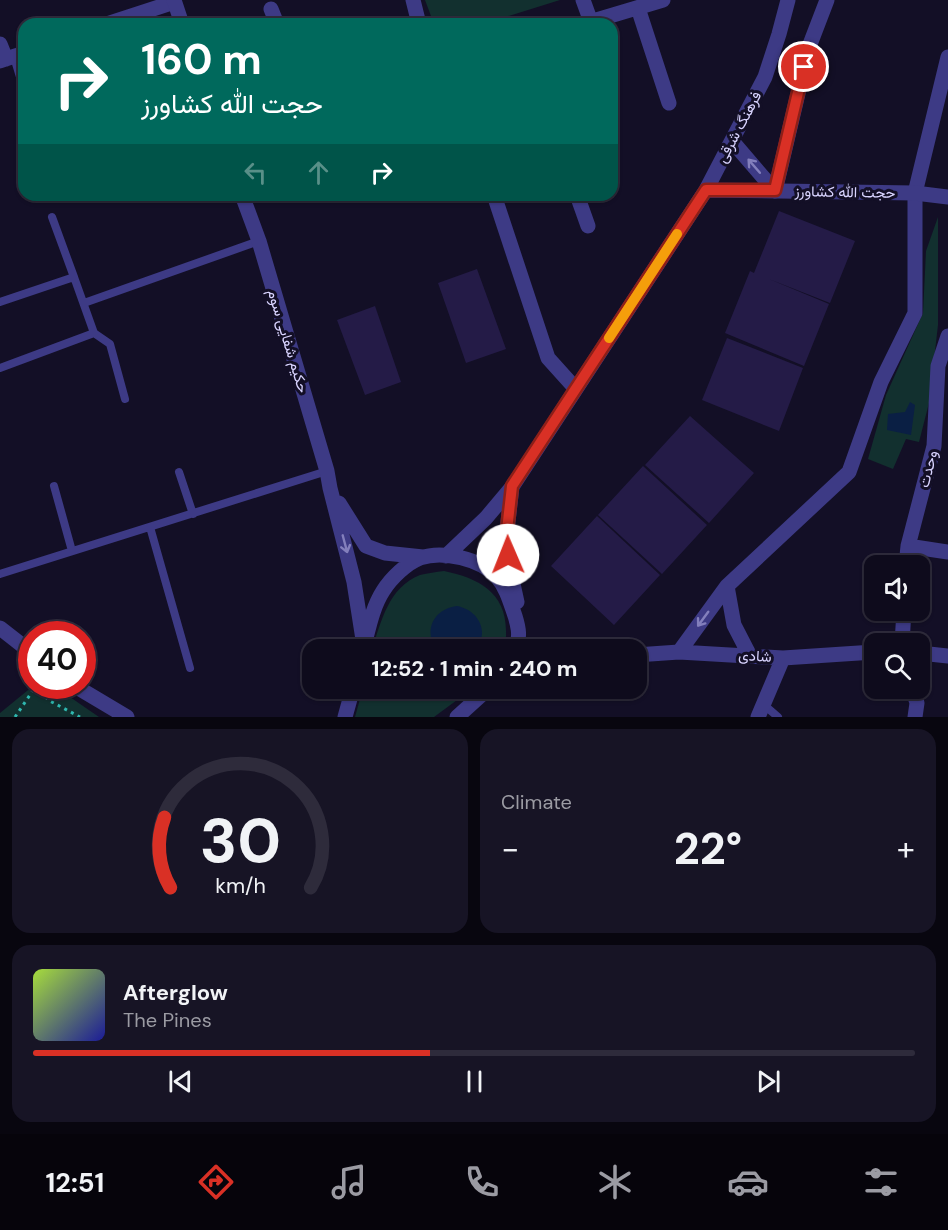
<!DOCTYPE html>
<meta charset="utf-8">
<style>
body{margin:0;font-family:"DM Sans",Vazirmatn,sans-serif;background:#171425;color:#f1f3f6;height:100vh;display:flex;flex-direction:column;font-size:22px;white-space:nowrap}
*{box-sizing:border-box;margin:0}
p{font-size:20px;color:#9b9ba3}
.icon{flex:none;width:33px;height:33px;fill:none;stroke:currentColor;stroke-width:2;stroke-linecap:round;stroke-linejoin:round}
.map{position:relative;height:717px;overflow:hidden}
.drawer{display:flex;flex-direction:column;gap:12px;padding:12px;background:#08060f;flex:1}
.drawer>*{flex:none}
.top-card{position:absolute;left:18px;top:18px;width:600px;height:183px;border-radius:18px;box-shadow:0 2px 4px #0004,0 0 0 2px #2e2b3b;background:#00695c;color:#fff;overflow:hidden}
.tools{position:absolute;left:864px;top:555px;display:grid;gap:12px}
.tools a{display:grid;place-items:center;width:66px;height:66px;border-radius:12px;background:#0e0b1c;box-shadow:0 2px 4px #0004,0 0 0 2px #2e2b3b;font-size:30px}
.speed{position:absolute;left:18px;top:621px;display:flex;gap:12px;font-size:30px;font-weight:700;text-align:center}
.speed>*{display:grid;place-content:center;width:78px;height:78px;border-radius:50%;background:#0e0b1c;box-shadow:0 2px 4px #0004,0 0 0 2px #2e2b3b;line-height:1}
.speed .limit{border:9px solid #d22;background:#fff;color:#111}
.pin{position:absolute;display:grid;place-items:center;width:51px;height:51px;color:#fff;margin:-26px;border:3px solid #fff;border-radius:50%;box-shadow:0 2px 6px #0007}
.me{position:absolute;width:66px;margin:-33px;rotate:359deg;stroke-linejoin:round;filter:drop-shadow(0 0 4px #0008)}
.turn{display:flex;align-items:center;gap:21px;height:126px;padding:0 24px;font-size:27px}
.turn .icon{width:78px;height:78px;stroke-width:2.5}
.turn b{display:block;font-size:42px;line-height:51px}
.lanes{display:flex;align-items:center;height:57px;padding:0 24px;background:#0003;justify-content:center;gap:30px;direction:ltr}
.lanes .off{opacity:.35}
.big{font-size:45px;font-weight:700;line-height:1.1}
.drawer .widget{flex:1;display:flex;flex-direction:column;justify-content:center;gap:9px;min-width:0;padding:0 21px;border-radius:18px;background:#171425}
.drawer .dial{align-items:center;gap:0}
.dial svg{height:156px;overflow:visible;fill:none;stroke:#2e2b3b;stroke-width:7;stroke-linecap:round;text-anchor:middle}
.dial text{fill:#f1f3f6;stroke:none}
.song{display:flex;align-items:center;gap:18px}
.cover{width:72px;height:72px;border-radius:9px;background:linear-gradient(135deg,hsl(80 70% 55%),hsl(240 70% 35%))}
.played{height:6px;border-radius:3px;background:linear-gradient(90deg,#d93025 45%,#2e2b3b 45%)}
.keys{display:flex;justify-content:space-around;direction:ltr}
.heat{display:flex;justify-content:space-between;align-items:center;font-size:33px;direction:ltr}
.drawer .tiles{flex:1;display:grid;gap:12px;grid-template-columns:1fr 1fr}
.widget:last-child{grid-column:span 2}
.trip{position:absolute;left:302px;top:639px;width:345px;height:60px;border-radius:18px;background:#0e0b1c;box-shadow:0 2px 4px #0004,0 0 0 2px #2e2b3b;font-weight:700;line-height:60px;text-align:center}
.dock{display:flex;height:96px;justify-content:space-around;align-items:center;background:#06040b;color:#9b9ba3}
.dock .icon{width:42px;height:42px}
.dock .selected{color:#d93025}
.dock b{font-size:27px;color:#f1f3f6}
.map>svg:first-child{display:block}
.green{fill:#12302f}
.water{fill:#0a1f44}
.building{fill:#241b47}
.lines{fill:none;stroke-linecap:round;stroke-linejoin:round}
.path{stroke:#2fb8b0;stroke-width:3;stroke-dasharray:3 4.5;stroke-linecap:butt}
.service{stroke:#3d3a85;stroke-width:8}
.minor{stroke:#3d3a85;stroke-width:15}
.tertiary{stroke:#3d3a85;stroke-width:15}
.oneway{stroke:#837fbc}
.route-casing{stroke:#8d1f18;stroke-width:15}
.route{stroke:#d93025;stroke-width:10}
.slow{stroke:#f59e0b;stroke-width:10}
.labels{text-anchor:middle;stroke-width:6;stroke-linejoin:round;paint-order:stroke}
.street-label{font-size:15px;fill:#d9d4ff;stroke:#130f26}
</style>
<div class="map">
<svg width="948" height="717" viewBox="0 0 948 717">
<rect width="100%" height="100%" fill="#130f26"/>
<path class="green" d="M425,0h135l-77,24h-49z
M938,217v108l-9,78 -10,39 -13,-3 -13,30 -25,-10 18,-64 37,-82 3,-62z
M444,571c34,7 62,21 62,60 0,6 0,12 -1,18l-133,1c9,-29 17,-63 48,-75 8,-2 16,-3 24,-4z
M33,686h21l45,31h-99v-4z
M363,688h109v1l-38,28h-79z"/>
<path class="water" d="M910,402l5,3 -4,30 -24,-5 1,-16 17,-2z
M457,606c21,4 33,25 19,43h-41c-11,-20 -1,-40 22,-43z"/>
<path class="building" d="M779,211l76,30 -25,62 -61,-24 60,25 -25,62 -79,-33 25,-62 4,2z
M477,269l29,80 -40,14 -28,-80z
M375,306l26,76 -36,13 -28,-75z
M727,338l76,30 -24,63 -77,-31z
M690,416l64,57 -45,50 -64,-58z
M643,466l64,59 -45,49 -64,-59z
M597,516l63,59 -46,50 -63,-59z"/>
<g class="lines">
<path class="path" d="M34,687l16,14 30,16
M15,717l21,-31"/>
<path class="service" d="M14,57l10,33
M52,217l22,60
M0,302l74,-25 20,56 -94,35
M84,303l175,-62
M94,333l16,11 15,55
M179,472l14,42
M54,486l18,65
M150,527l40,141
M0,574l327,-103
M763,704l15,13"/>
<path class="minor" d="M413,0l6,24
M583,0l8,22
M638,8l31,95
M271,9l6,15
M107,24l67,-22
M583,24l80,-24
M0,44l6,15
M0,61l24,-8
M775,191l34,-144 18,-47
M494,195l54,163 27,30
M577,195l11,31
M908,546l40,6
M906,566l2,-20 26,-100 4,-80 10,-30
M727,586l7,39 16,31
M902,644l2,-34
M679,652l48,-66 122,-114 32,-90 34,-69v-120l33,-136
M920,653l28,3
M636,655l43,-3 104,6 91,-6
M912,688l5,15 -2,14
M758,717l25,-59"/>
<path class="tertiary" d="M174,0l8,24
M732,141l43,50
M706,190l209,3 33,4
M242,195l17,46 68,230 3,17 24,94 10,64
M512,487l-6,52 4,31 7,32
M339,503l27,43 19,7 38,4
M446,556l40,-38 26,-31 194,-297 59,-113 14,-43 9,-34
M0,628l32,25
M366,638c4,-16 8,-33 17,-47 8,-13 24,-28 37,-33 23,-8 61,1 77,19 8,9 12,21 16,33 5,14 8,25 3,40
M75,686l52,31
M345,717l8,-29
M457,717l32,-29"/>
</g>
<defs><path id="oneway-shaft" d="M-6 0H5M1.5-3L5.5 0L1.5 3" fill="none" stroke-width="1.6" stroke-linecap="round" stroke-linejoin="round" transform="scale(1.5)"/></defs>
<g class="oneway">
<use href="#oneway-shaft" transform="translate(754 166) rotate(-131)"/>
<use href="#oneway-shaft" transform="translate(345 544) rotate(75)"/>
<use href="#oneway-shaft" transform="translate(703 619) rotate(126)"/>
</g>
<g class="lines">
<g class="route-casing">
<path id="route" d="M508,555l-2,-16 6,-53 194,-296h69l29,-123"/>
</g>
<use href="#route" class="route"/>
<path class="slow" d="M609,338l68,-104"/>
</g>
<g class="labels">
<g class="street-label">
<text transform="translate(739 127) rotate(-62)" y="5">فرهنگ شرقی</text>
<text transform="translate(845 192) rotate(1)" y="5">حجت الله کشاورز</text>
<text transform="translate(288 341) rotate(73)" y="5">حکیم شفایی سوم</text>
<text transform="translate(928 469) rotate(-76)" y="5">وحدت</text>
<text transform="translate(755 656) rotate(4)" y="5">شادی</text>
</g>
</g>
</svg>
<div class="tools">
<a><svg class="icon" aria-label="sound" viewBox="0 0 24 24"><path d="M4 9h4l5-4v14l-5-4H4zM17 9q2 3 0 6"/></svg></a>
<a><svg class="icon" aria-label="search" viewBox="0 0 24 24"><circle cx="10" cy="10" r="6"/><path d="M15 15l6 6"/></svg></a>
</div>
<div class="speed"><div class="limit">40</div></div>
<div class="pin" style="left:804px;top:67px;background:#d93025"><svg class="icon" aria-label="arrive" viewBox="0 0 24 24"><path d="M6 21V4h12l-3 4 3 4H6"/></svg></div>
<svg class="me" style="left:508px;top:555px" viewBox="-20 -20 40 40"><circle r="19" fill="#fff"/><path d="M0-13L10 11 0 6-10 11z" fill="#d93025"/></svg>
<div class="trip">12:52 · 1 min · 240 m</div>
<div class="top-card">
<div class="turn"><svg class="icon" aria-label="right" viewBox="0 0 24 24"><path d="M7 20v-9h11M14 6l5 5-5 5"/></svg><div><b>160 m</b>حجت الله کشاورز</div></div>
<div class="lanes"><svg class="icon off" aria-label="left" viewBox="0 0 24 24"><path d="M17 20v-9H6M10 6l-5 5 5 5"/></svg><svg class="icon off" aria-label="ahead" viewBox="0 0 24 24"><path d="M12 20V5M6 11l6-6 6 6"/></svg><svg class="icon" aria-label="right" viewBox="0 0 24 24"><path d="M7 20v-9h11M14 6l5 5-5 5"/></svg></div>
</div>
</div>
<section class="drawer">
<div class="tiles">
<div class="widget dial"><svg viewBox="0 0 100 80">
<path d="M14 69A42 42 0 1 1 86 69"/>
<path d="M14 69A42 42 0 0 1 11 33" stroke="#d93025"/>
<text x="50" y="56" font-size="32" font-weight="700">30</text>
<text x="50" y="72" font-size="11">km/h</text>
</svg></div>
<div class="widget"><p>Climate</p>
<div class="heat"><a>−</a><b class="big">22°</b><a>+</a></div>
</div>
<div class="widget">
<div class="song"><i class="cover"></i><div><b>Afterglow</b><p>The Pines</p></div></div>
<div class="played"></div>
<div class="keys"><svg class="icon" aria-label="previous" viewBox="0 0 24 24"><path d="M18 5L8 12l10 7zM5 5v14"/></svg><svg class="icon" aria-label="pause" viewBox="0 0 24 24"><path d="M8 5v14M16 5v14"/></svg><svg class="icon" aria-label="next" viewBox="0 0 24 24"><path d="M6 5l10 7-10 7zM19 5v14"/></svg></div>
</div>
</div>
</section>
<nav class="dock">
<b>12:51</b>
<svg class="icon selected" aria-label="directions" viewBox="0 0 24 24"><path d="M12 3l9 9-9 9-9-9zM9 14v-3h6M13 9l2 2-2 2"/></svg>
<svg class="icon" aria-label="music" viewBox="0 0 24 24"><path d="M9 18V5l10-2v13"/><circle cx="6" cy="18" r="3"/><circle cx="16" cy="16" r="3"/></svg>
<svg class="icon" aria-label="phone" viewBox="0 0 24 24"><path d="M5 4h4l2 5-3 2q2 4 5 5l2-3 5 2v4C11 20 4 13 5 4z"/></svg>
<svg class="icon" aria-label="climate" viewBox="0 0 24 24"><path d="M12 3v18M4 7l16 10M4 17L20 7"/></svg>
<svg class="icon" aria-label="car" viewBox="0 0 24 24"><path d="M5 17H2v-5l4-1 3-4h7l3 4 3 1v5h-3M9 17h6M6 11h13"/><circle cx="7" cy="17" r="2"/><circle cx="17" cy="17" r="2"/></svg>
<svg class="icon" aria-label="filters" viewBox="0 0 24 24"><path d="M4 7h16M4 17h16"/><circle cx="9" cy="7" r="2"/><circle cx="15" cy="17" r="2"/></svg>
</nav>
